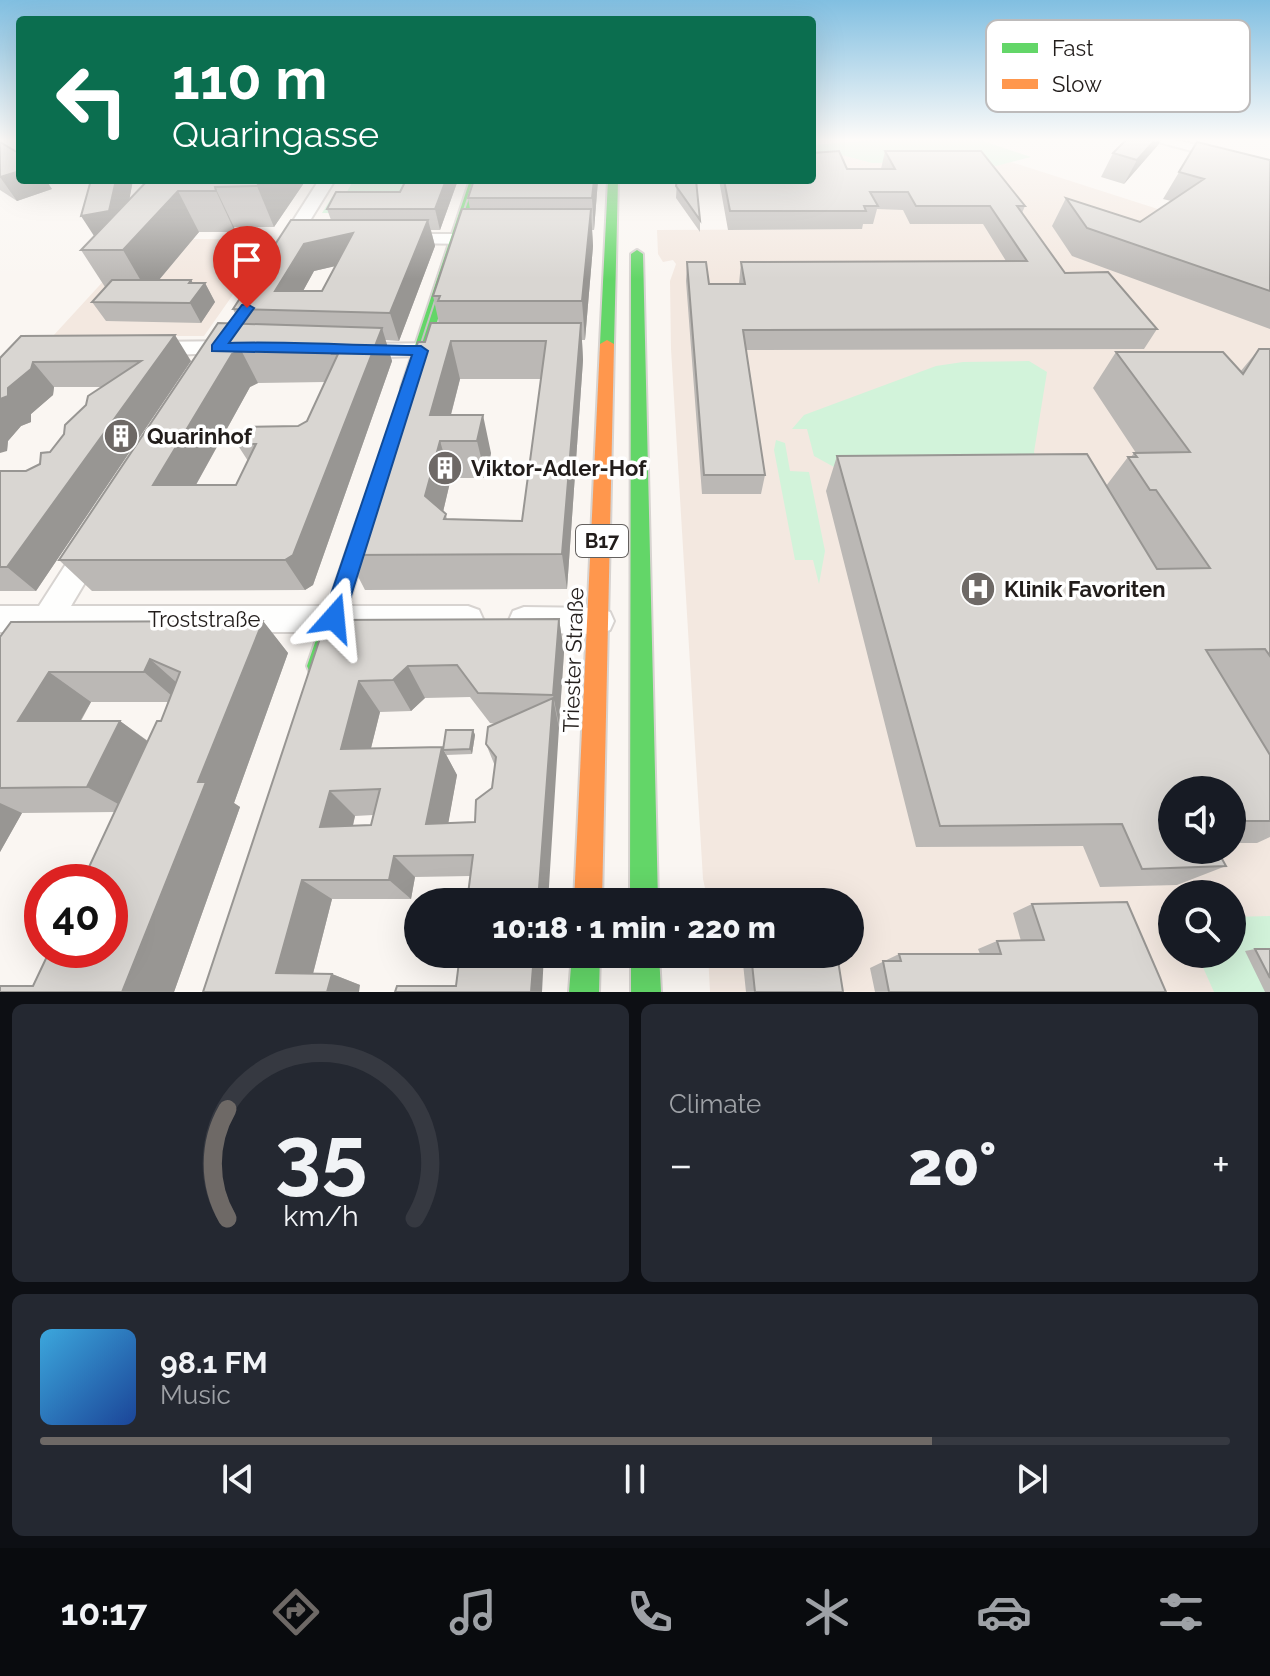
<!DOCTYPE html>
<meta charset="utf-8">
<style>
body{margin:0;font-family:Raleway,sans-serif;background:#242831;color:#f1f3f6;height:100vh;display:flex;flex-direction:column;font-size:30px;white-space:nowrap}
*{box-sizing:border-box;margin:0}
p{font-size:26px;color:#9ea1a6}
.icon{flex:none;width:44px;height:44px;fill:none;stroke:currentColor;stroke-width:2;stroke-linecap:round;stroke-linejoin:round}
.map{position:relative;height:992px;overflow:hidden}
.side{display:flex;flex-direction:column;gap:12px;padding:12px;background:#0d0f14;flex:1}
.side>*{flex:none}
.guide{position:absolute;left:16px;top:16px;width:800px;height:168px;border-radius:8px;box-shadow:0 8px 32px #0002;background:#0b6e4f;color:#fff;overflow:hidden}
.buttons{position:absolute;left:1158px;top:776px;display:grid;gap:16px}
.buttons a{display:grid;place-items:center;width:88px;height:88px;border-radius:50%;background:#171b24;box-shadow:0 8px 32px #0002;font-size:40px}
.speed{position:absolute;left:24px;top:864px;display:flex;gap:16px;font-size:40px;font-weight:700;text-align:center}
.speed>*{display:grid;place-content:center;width:104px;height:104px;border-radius:50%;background:#171b24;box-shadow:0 8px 32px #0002;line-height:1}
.speed .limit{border:12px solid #d22;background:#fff;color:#111}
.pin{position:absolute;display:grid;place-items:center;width:68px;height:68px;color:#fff;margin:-82px -34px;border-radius:50% 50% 50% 0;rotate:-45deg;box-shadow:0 0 8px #0007}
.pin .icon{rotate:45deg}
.me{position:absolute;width:88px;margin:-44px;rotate:18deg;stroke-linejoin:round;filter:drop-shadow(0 0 6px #0008)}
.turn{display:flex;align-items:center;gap:28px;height:168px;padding:0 24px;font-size:36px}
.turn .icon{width:104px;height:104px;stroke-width:2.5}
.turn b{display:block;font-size:56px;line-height:68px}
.big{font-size:60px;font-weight:800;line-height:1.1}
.side .widget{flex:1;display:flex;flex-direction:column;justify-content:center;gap:12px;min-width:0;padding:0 28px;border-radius:12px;background:#242831}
.side .dial{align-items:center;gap:0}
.dial svg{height:208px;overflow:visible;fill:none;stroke:#363941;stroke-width:7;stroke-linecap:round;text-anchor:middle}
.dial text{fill:#f1f3f6;stroke:none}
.song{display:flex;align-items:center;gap:24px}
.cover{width:96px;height:96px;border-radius:12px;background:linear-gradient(135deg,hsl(200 70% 55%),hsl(220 70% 35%))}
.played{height:8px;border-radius:4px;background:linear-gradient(90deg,#6e6966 75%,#363941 75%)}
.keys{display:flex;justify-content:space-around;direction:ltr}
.heat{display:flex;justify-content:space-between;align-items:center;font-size:44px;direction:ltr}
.side .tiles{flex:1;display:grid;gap:12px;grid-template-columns:1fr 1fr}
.widget:last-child{grid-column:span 2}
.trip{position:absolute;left:404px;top:888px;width:460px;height:80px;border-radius:40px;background:#171b24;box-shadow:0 8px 32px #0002;font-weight:800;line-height:80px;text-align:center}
.menu{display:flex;height:128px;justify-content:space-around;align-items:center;background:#090b0e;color:#9ea1a6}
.menu .icon{width:56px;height:56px}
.menu .selected{color:#6e6966}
.menu b{font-size:36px;color:#f1f3f6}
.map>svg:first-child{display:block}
.built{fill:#f3e8e0;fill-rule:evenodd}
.green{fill:#d2f3da}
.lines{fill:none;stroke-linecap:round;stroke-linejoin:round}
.street-casing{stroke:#d7d3d0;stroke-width:4}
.fast-casing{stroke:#d7d3d0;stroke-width:4}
.slow-casing{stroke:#d7d3d0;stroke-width:4}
.street{fill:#fefefd;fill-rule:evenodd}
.fast{fill:#63d668;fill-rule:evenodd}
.slow{fill:#ff974d;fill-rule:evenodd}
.tram{stroke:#c4c3c2;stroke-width:2}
.wall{fill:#bbb8b5;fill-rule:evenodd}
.shaded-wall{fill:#989693}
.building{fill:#d9d6d2;stroke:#989693;stroke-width:2;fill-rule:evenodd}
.route{fill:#1a73e8;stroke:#114b97;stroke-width:2}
.labels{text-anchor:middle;stroke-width:7;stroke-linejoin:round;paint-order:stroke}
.shield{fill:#fff;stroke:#64615f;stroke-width:2}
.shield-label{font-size:20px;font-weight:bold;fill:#221d1b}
.poi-label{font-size:22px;font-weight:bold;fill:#221d1b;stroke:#fff;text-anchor:start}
.street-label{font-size:22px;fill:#221d1b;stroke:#fff}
.key{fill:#fff;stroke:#bdbbbb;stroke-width:2}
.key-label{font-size:22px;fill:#221d1b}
</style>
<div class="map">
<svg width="1270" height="992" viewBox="0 0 1270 992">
<rect width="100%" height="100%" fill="#faf6f2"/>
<path class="built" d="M838,154h148l284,91v747h-560l-2,-38h142v-52h-142l-5,-23 -32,-530 -1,-68 6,-17 -3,-4 -10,2 -5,-8 -1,-24 204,-1zM1172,790h60v60h-60zM1172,894h60v60h-60z
M142,239h130l-68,97h-151z"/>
<path class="green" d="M875,140h105l51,17 -35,9 -24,-5 -100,2 -34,-9 -26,2v-11z
M353,181h52l-7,15 -51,17h-25l10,-16h12z
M1029,361l18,11 -13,80 3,10 -203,5 -20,-11 -7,-27h-15l12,-14 132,-49 27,-4z
M776,440l9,3 5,28 19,1 16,79 -6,33 -6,-24h-18l-21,-110z
M1270,916v76h-56l-17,-38h35v-37z"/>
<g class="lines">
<g class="street-casing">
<path id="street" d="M1151,140h24l95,22v10z
M319,180h16l-45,73h-12l-3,-4z
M398,234h81l9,5 -9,5 -87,-1 -3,-4z
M237,341l7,1 4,5 -4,5 -96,4 -11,-7 11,-7z
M441,343l7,2 4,5 -4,5 -92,3 -11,-7 11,-7z
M94,533l10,3 4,8 -37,62h397l11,4 4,9 -4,9 -11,4h-413l-44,72 -11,4v-43l21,-33h-21v-26h39l45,-70z
M524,607l75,1 11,4 4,9 -4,9 -11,4 -75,-1 -11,-4 -4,-9 4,-9z"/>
</g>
<g class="fast-casing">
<path id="fast" d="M470,180h10l-63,208 -8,5 -5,-1 -3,-4z
M608,180h10l-4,164 -7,4 -7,-4z
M637,250l6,4 15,648h-28l1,-648z
M367,510l7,2 2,5 -47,149 -3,7 -8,3 -8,-3 -3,-7 51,-149 2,-5z
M572,954h28l-1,38h-30z
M631,954h28l2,38h-30z"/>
</g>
<g class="slow-casing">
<path id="slow" d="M607,340l7,4 -12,558h-28l26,-558z"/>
</g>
<use href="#street" class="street"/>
<use href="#fast" class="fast"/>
<use href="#slow" class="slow"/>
<path class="tram" d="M458,228l16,-48
M415,362l26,-80
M323,639l32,-99"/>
</g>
<path class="wall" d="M0,142l52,47 -35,12 -17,-11z
M1197,142l73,18v169l-198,-73 -20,-30 14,-28 74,24 31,-21 -8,-2z
M1158,145l-34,39 -23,-7 12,-24z
M885,151l140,55 -3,7 43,60 92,56 -13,20 -398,1 19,125 -4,19h-59l-16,-213 1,-19 22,22h30l2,-22 265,-1 -23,-37h-73l-7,-14 -26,-1 -4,15h-10l-1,5 -134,1 -9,-50h93l35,-11h34z
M86,180h47l-4,20 19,-20h158l-32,47h-40l1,5h-36l-40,48h32l2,3h12l10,19 -14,21 -95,-2 -14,-19 13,-15 -24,-37 13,-14 -3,-55 -4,1z
M406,180h52l-18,50h-9l4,16 -36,95 -14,-1 7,21 -79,224 -8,5 -213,1 -33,-31 181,-236 -7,-15 98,-89 -4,-11 73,-17zM335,266l-13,25h-19l11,-20zM325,382l-18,39 -9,5 -61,18 11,17 -12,24h-40l54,-98 8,-4z
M598,180l-4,50h-2l1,16 -8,94h-3l1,20 -16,229 -202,1 -18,-35 78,-213 14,-19 -6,-27 37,-87 -2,-11zM460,379h81l-19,142 -75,-1 -1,-6 -3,-2 8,-34h35l5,-25 -40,-38z
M677,180l23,40v12l-24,-34z
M1259,349h11v488l-13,6h-25v-53h-60l54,76 -49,19 -77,2 -17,-41 -167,1 -90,-356 11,-35 269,30 22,-29h3l3,-4h2l-43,-65 23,-36 124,20z
M0,358l191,3 -155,230h-36v-120h26l14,-7 61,-77h-47l-1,8 -22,19v8l-10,4 -13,15 -1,10z
M559,619l5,33 -5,76 -89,148 -55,1 -4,22h-79l-19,75h19l28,11 -157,7 123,-372zM470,697l20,26 6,1 -10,20 9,22 -3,22 -17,34 -27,1 9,-48 -15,-28 -71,1 9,-36 31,-1 14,-13zM373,815l-2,10 -18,1 2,-10z
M263,621l25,32 -54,150 6,4 -66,185h-174l33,-6 82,-174 -93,1 -22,39v-215zM91,702h77l-7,19 -13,20 -28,-20h-39z
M473,730l2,5 -3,19 -26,1 -3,-5z
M1032,904l134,88h-291l-5,-24 29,-14h81l-2,-5 19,-8h24l-8,-28z
M1255,949h15v43h-5l-20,-41z
M742,954h95l6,38h-97z"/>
<path class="shaded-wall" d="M1155,140h6l-3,5 -34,39 13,-24z
M20,171v9h26l6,9 -35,12 -17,-24z
M116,180h17l-10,54 -27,5 -15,-23z
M262,180h44l-32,47 -17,-41z
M446,180h12l-18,50 -5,-21z
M594,180h4l-4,50 -2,-32z
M215,187l19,40 1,5 -19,-41z
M178,191l21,41 -51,61 -25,-43z
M591,209l2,37 -8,94 -3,-39z
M428,220l7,26 -36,95 -9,-28z
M353,233l9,27 -48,11 -22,40 -17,-20 29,-47z
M191,280l7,12 7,-9 10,19 -14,21 -11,-20 -1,-20z
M581,323l2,37 -16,229 -5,-35z
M382,328l10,33 -79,224 -8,5 -20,-30z
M175,335l16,26 -155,230 -29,-24z
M451,341l9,38 -16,62h-4l11,37 -13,55 -13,-37 5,-81z
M241,350l17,33 -8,4 -72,130 -25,-32 79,-131z
M33,362l21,25 -1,8 -22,19v8l-10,4 -13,15 -1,10 -7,2v-54l8,-11z
M483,415l8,38 -5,25 -9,-37z
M559,619l5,33 -5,73 -6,-30z
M263,621l25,32 -54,150 6,4 -66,185h-52l76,-210z
M150,659l35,31 -6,12 -35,-30z
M408,666l17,32 -14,13 -18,-31z
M49,672l42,30 -27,47 -46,-28z
M359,681l21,31 -16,64 -23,-27z
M553,698l6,30 -11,174h-10z
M120,721l38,28 -27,62 -44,-24z
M473,730l2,5 -3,19 -2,-5z
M442,747l15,28 -13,72 -18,-23z
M330,791l25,25 -8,33 -27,-22z
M0,803l22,10 -22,39z
M394,856l21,21 -4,22 -22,-19z
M302,880l30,19 -22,86 -34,-12z
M534,954h10l-2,38h-11z
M332,974l28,11 -1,7h-32z"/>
<path class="building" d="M1126,140h29l-18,20 -24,-7z
M0,142l20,12v17l-20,6z
M1197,142l73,18v131l-183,-63 -21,-30 74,24 64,-43 -25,-7z
M839,151l8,18h48l-10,-18h96l44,55h-8l48,67 43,-1 49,57 -414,1 22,145h-61l-17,-213h19l3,22h36l-4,-22 286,-1 -37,-55h-74l-8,-14h-38l8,14h-14l2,5h-136l-6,-31h88v-27z
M91,180h25l-7,31 -28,5z
M148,180h114l-5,6 -42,1 1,4h-38l-55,59h-42z
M406,180h40l-11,29h-108l9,-17h64z
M474,180h120l-2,18h-124z
M677,180h19l4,40 -24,-34z
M462,209h129l-9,92h-144l2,-5h-7z
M291,220h137l-38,93 -157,-4zM353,233l-31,58h-47l29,-47z
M112,280h79l-2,3h16l-15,20 -98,-1z
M218,323l164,5 -89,227 -8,5h-226zM334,349l-2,5h6l-31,67 -9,5 -52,1 -9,17h19l-20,41h-83l79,-131 9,-4z
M431,323h150l-19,231 -215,1 71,-213h7zM451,341h95l-24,180 -78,-2 2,-5 -21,-18 15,-55h37l6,-26h-53z
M175,335l-168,232h-7v-96h26l14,-7 1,-11 9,-1 14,-18 1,-9 21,-20 2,-9 53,-35 -108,1 -2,7 -23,19v8l-8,3v-41l21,-22z
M1259,349h11v307l-5,-7 -59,1 64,105v66h-38v-31h-60v60h45l9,16 -84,3 -20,-45 -182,2 -103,-370 250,-2 70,115 53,-1 -54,-78h-6l-22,-33h9l-3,-4 56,-1 -74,-100h107l20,22z
M559,619l-6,76 -75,-2 -21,-28 -49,1 -15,14 -34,1 -18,68 101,-2 -16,77 49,-2 1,-22 16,-12 4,-31 -10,-13 2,-17 65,-29 -15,204h-71l6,-47 -79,1 -5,24h-87l-26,93 56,1 -5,18h-124l123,-372zM380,789l-9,36 -51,2 10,-36z
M263,621l-65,161h8l-84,210h-122v-6h33l17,-36h60v-68h-28l75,-161h4l19,-49 -30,-13 -6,13h-95l-31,49h102l-33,66 -87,1v-151l11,-15z
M446,730h27l-3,19 -27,1z
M1127,902l39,90h-277l-6,-31h18l-2,-7h102l-4,-13 47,-1 -12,-36z
M1255,949h15v29z
M460,954h74l-3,38h-136l2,-6h59z
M751,954h86l6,38h-88z"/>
<linearGradient id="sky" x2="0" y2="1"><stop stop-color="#81bfe1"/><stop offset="0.5" stop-color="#fdfbf9"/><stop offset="1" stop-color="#fdfbf9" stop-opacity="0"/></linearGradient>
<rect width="1270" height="279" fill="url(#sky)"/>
<path class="route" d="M247,304l7,4 -25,35c64,-2 127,3 192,3l7,5 -84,267 -3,7h-15l-3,-7 89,-263 -200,-4v-6l30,-40z"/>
<defs>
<g id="building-disc" transform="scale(1.8)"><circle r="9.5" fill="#6e6966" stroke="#fff"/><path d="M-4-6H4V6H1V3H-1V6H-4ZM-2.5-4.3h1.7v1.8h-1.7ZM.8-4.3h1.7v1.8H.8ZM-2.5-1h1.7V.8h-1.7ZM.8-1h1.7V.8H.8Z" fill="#fff"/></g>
<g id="hospital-disc" transform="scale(1.8)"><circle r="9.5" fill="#6e6966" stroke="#fff"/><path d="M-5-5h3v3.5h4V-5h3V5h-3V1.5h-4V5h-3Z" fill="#fff"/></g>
</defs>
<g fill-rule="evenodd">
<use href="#building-disc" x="121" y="436"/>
<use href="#building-disc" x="445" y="468"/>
<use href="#hospital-disc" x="978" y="589"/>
</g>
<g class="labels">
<rect class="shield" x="576" y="525" width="52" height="32" rx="6"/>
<g class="shield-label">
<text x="602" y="548">B17</text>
</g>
<g class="poi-label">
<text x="147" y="444">Quarinhof</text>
<text x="471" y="476">Viktor-Adler-Hof</text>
<text x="1004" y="597">Klinik Favoriten</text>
</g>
<g class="street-label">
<text x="204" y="627">Troststraße</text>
<text transform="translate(573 660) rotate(-88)" y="8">Triester Straße</text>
</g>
</g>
<rect x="986" y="20" width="264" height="92" rx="12" class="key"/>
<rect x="1002" y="43" width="36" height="10" fill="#63d668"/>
<rect x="1002" y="79" width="36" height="10" fill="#ff974d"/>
<g class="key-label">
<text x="1052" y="56">Fast</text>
<text x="1052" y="92">Slow</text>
</g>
</svg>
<div class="buttons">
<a><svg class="icon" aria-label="sound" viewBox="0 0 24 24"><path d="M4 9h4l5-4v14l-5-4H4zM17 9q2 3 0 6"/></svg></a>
<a><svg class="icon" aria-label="search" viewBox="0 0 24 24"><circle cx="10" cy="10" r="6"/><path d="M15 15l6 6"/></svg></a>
</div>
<div class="speed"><div class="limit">40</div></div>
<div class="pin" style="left:247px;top:308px;background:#d93025"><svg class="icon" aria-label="arrive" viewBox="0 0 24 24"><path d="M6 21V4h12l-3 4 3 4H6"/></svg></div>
<svg class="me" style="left:334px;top:618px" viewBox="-20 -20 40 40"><path d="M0-17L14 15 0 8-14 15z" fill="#1a73e8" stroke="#fff" stroke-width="4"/></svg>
<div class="trip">10:18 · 1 min · 220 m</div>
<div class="guide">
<div class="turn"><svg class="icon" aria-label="left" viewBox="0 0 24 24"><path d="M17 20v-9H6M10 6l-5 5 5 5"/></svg><div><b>110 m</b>Quaringasse</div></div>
</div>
</div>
<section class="side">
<div class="tiles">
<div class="widget dial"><svg viewBox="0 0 100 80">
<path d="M14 69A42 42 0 1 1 86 69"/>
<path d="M14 69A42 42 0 0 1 14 27" stroke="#6e6966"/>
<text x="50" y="56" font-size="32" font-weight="700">35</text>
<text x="50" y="72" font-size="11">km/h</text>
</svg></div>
<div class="widget"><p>Climate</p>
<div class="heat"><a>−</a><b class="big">20°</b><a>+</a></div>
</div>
<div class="widget">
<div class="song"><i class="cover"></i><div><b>98.1 FM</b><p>Music</p></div></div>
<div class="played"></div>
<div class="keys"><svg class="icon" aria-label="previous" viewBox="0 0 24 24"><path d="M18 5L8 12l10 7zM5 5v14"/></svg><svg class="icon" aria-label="pause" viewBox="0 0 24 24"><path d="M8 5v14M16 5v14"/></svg><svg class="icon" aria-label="next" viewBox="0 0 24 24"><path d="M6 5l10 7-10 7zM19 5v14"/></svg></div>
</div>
</div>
</section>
<nav class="menu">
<b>10:17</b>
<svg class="icon selected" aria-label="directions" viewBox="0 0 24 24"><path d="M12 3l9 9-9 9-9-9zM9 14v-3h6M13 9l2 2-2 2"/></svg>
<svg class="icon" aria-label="music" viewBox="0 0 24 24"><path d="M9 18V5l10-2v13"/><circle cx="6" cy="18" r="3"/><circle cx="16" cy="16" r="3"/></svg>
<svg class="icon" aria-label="phone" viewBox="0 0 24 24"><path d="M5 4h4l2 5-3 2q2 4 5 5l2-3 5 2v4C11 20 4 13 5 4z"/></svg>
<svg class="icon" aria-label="climate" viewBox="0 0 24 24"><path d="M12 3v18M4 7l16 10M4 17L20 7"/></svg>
<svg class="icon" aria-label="car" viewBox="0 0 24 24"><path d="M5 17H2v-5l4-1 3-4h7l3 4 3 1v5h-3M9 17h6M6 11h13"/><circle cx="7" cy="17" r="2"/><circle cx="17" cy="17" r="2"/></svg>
<svg class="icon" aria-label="filters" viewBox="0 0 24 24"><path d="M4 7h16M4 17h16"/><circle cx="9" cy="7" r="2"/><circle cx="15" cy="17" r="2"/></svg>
</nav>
